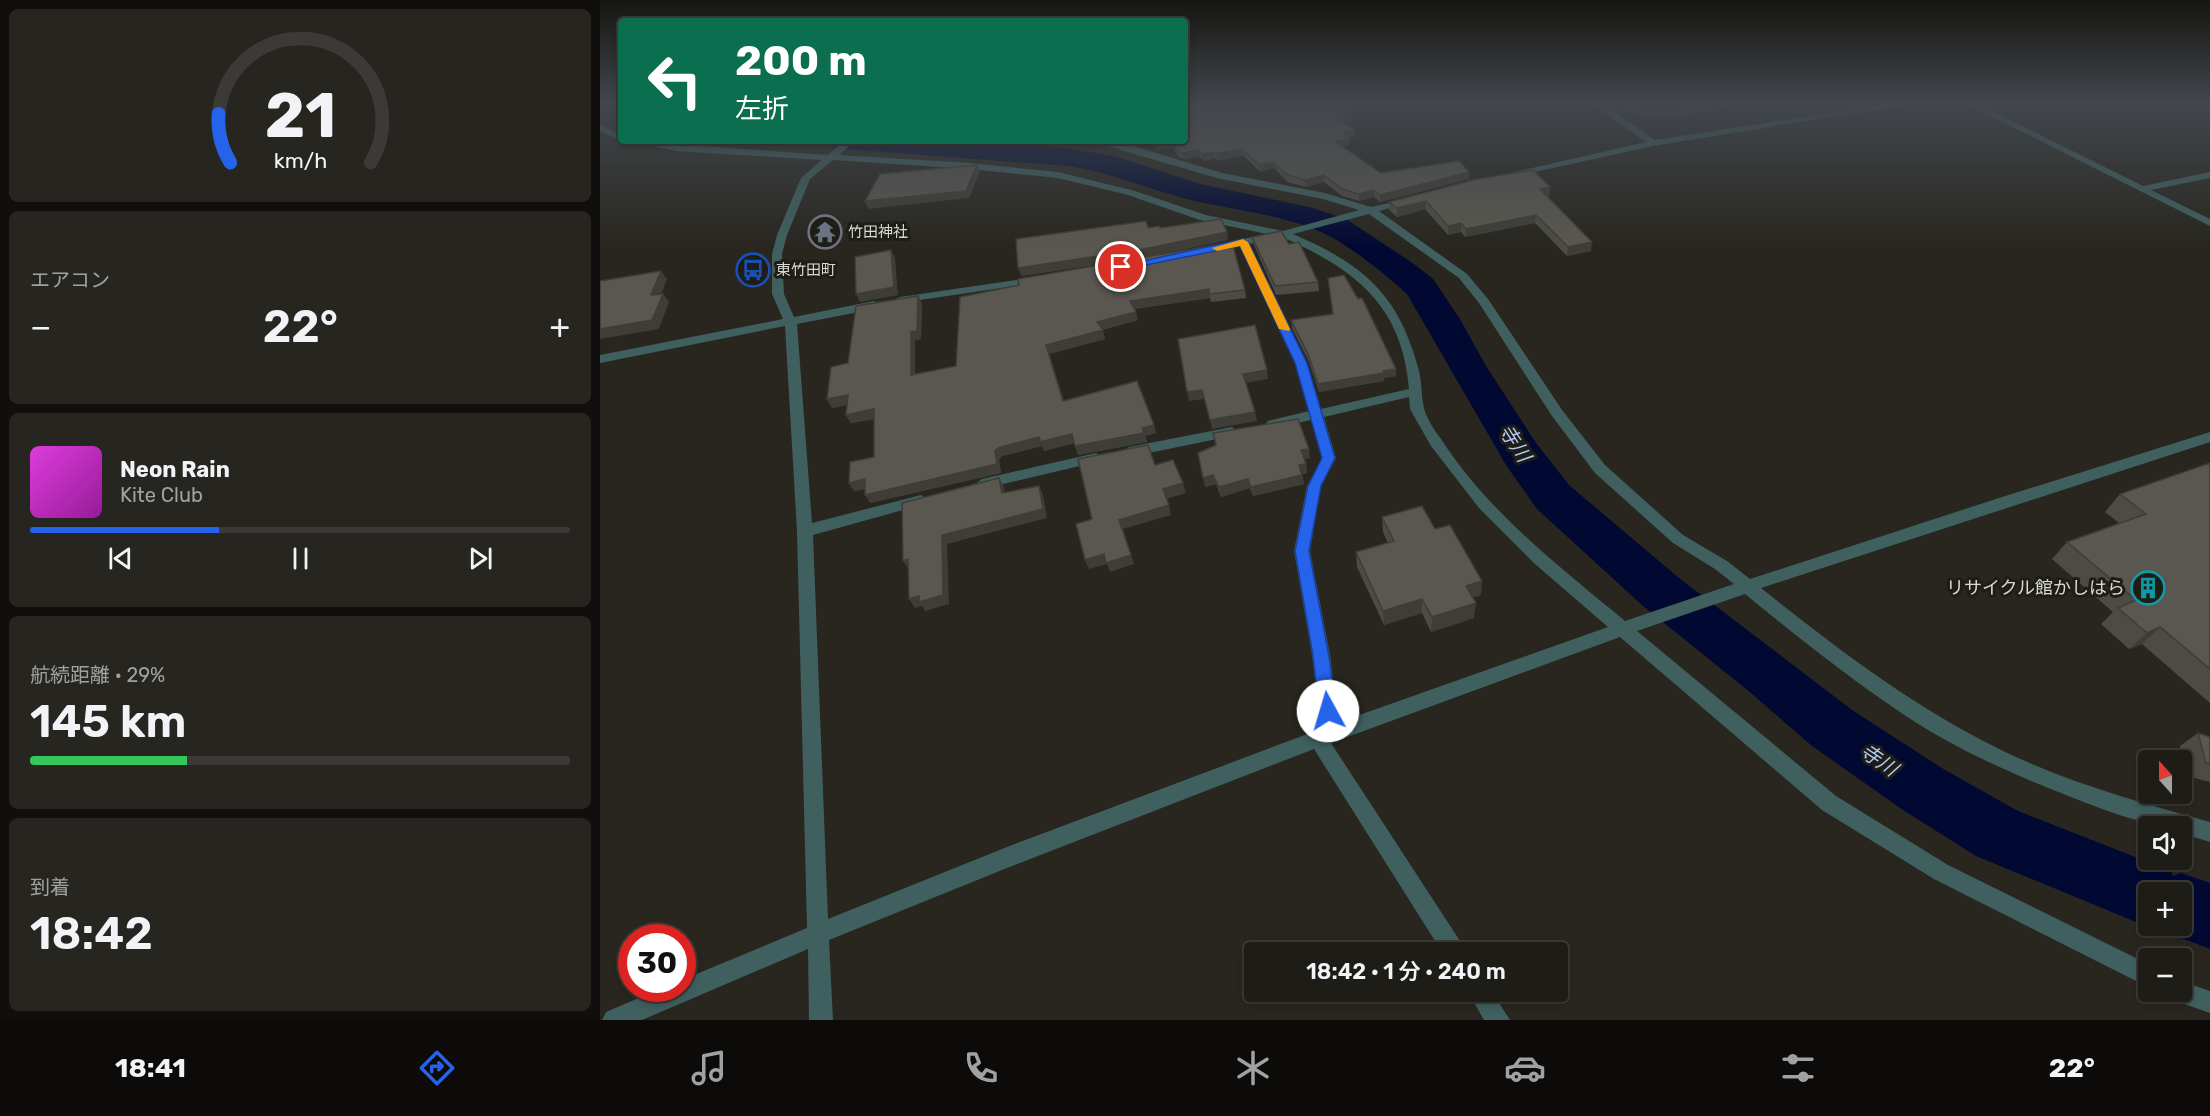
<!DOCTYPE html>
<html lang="ja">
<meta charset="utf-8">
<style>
body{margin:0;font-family:Rubik,"Noto Sans JP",sans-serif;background:#262520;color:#f1f3f6;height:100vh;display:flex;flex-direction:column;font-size:22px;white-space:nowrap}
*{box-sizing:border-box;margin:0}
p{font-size:20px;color:#a1a1a1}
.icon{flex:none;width:33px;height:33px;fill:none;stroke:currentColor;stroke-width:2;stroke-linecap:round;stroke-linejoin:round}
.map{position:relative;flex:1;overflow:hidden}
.sheet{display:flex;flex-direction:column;gap:9px;padding:9px;background:#100f0d;width:600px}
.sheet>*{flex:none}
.banner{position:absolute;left:18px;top:18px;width:570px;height:126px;border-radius:6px;box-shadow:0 3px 9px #0003,0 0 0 2px #3c3a36;background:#0b6e4f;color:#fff;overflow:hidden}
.needle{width:39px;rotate:339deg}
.buttons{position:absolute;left:1538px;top:750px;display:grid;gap:12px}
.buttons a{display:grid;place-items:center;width:54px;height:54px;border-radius:6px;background:#1e1c17;box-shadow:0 3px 9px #0003,0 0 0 2px #3c3a36;font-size:30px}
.speed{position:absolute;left:18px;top:924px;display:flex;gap:12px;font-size:30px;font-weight:700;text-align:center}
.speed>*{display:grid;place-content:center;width:78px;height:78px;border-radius:50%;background:#1e1c17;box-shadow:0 3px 9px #0003,0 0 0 2px #3c3a36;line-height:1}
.speed .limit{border:9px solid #d22;background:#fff;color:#111}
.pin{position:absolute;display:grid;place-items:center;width:51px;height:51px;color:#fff;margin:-26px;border:3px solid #fff;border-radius:50%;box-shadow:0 2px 6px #0007}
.me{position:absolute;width:66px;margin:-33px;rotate:354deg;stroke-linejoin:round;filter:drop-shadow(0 0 4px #0008)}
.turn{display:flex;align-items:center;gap:21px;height:126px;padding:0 18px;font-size:27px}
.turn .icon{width:78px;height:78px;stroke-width:2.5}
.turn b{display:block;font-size:42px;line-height:51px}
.big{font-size:45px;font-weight:600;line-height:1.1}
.sheet .card{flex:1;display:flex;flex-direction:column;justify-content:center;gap:9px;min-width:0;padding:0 21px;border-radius:9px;background:#262520}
.sheet .dial{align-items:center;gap:0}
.dial svg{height:156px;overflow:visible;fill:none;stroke:#3c3a36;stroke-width:7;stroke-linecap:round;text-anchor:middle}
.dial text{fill:#f1f3f6;stroke:none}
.song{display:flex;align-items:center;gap:18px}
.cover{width:72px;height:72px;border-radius:9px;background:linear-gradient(135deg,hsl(300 70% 55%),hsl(300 70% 35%))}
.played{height:6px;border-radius:3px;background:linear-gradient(90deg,#2563eb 35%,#3c3a36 35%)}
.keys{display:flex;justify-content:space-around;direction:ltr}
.heat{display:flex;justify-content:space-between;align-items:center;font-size:33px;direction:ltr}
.charge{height:9px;border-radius:4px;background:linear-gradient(90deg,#34c759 29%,#3c3a36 0)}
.trip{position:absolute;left:644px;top:942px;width:324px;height:60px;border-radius:6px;background:#1e1c17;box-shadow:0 3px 9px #0003,0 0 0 2px #3c3a36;font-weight:600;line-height:60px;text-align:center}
.tab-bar{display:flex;height:96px;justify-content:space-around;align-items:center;background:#0c0b09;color:#a1a1a1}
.tab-bar .icon{width:42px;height:42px}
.tab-bar .on{color:#2563eb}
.tab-bar b{font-size:27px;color:#f1f3f6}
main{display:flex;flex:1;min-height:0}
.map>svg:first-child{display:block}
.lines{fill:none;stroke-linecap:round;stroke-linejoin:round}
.stream{stroke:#424763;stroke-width:4.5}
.river{fill:#010933;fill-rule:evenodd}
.path{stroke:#7e7d77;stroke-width:2;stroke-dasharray:1 3;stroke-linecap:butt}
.minor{fill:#3f605f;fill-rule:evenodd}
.wall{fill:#4d4b44}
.shaded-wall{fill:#3e3d37}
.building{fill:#59574f;stroke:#3e3d37;stroke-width:1.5}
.route{fill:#2563eb;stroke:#184099;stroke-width:1.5}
.slow{fill:#f59e0b}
.labels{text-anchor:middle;stroke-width:6;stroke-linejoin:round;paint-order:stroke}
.far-poi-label{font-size:15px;fill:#d9d9d4;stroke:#1e1d16;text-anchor:start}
.poi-label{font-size:18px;fill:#d9d9d4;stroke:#1e1d16;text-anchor:end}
.water-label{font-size:20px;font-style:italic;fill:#b1c7f5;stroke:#1e1d16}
</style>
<main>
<section class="sheet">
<div class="card dial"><svg viewBox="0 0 100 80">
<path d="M14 69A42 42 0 1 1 86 69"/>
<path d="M14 69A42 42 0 0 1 8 44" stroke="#2563eb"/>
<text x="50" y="56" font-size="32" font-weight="700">21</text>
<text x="50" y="72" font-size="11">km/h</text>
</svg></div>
<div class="card"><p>エアコン</p>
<div class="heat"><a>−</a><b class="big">22°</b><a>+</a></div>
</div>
<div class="card">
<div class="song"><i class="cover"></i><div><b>Neon Rain</b><p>Kite Club</p></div></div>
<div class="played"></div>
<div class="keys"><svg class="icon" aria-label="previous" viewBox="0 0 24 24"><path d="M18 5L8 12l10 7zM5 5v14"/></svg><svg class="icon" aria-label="pause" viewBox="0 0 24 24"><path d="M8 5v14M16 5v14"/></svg><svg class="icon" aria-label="next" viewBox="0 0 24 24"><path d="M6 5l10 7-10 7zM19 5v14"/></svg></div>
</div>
<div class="card"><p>航続距離 · 29%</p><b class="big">145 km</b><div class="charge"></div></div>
<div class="card"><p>到着</p><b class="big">18:42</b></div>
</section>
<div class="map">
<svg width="1610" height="1020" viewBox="0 0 1610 1020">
<rect width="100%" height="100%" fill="#28261f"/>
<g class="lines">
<path class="stream" d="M1013,103c39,22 79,8 120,0"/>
<path class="river" d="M5,103h16v9l-12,-3z
M230,141h134l104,7 49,9 83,27 113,24 33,11 68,45 19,15 27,40 26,47 50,77 33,42 110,93 173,132 93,60 73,41 153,60 2,5 8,-3 29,10v66l-52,-20 -2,-3h25v-34h-33v34h3l-3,1 -172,-71 -73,-46 -91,-64 -61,-53 -108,-87 -106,-97 -31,-44 -99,-171c-21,-19 -60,-51 -86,-62 -42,-19 -93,-22 -138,-34 -39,-11 -75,-26 -115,-32l-224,-17 -10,-2z"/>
<path class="path" d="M1056,103h20
M1036,109l21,4 55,-10"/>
<path class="minor" d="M992,103h10l53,37 240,-37h21l-263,43 -142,31v-4l135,-31z
M1365,103h11l167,83 67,-14v6l-59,12 59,29v7z
M0,125l21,10v6l-21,-10z
M32,141l196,14 16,-14h11l-16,14 131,8 88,9 77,19 71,24 77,16 76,-21 -36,-11 -106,-21 -127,-37h19l21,4 92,28 103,20 46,14 42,-9v4l-34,9 88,63 21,25 74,111 43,55 78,70 44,26 23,18 252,-82 208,-65v10l-449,146c84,67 172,134 271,176 58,25 118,41 178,58v20l-29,-9v-7c-37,0 -71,-14 -105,-27 -62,-24 -124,-51 -179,-89 -52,-35 -103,-76 -152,-116l-108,37 199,165 112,69 200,99v23l-214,-108 -112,-69 -202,-173 -289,106 131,201 3,8h-23l-128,-203 -307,119 -178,72 4,80h-24l-1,-71 -166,71h-40l4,-8 56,-24h20v-8l125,-52 -10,-397 -12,-205 -185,37v-8l183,-36 -11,-25v-40l5,-19 24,-57 21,-18 -146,-9zM233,160l137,9 88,9 70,17 72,25 67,14 -53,11 -5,3 5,3 26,-5 55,117 14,48 -41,10 -2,3 7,5 38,-9 11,38 -15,28 -13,65 18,104 7,56 -9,22 -303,114 -179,72 -15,-384 108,-30 7,-5 -7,-5 -109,28 -15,-199 77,-15 6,-4 -6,-4 -80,16 -10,-23 -2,-40 5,-19 23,-56zM769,214l90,64 20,25 73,113 43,57 78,70 42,26 19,15 -109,37c-65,-54 -137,-109 -184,-182 -6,-8 -15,-21 -17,-31 -3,-12 -2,-25 -5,-37 -20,-76 -54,-106 -126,-137zM682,237c72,32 120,67 127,152l-88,20 -14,-46 -58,-119zM809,397l1,12 21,37 48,62 56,56 73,63 -277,98 6,-14 -7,-56 -20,-104 11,-65 15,-28 -12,-41z
M437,277l4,1v4l-141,21 -6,-3 6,-3z
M632,427l7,5 -2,3 -108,22 -7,-5 7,-5z
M496,453l7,5 -2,3 -119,28 -7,-5 7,-5z
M1581,981l29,10v22l-37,-13 -3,-8h11z
M868,992h24l18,28h-26z"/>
</g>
<path class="wall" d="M753,119l-11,2 13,9v6l-5,2v6l-8,3 39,26 88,-1v7l-89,23 -6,-5 -15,4 -17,-5 -18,-14 -18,5 -18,-5 -14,-14 -14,4 -17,-17 -26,6 -2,-3 -12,3 -3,-5 -16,3 -5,-2 -7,-10 -15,3 -2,-5h-17l-2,-4h49z
M950,187l-1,9h-2l44,55 -24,5 -32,-33 -70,14 -4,-5 -13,3 -23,-26 -28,8 -8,-7v-8z
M548,228h12l68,12 -82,17 99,33 1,8 -35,4 -1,-4 -76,11 4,11 -36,10 3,9 -56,15 15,47 92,32 -11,3 2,6 -69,13 -4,-12 -30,8 -2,-5 -40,10 -3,4 2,13 -131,30 -5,-14 -11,2 -5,-8 25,-26v-38l-23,4 -5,-8 1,-10 -15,3 -5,-9 21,-36 70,-67 4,8 -1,35 -6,1v34l41,-8 63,-81 114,-26 -112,17z
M652,237l37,7 29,38 1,9 -43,4 -22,-50z
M691,320l105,49v7l-12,2v3l-65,11 -10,-30 -17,-34z
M616,446l94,12 -6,1 3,14 -5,1 2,10 -51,12 -3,-8 -29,9 -5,-13 -11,3z
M1610,463v240l-68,-59 -13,5 -28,-25 12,-12 -61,-53 15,-17 52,-19 -14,-11 15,-18z
M782,517l53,12 47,52 -1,14 -9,3 2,20 -43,14 -9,-19 -38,12 -27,-58 -1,-15 32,-9 -5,-11z
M1598,733l12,4v45l-23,-6 -7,-30z"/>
<path class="shaded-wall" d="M753,112v7l-18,3v-6z
M755,130v6l-12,4v-7z
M750,138v6l-14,5v-7z
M570,141l2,6 -15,3 -1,-7z
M642,149l1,6 -26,6 -1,-7z
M599,150l1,6 -16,3 -1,-6z
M614,152l1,6 -12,3 -1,-7z
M673,162l1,6 -14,4 -1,-7z
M377,165l3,7 -11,26 -101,11 -3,-8z
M869,172v7l-89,23v-7z
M724,175v7l-18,5 -1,-7z
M950,187l-1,9 -10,2 1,-9z
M774,190v7l-15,4v-7z
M826,201l-1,8 -28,8v-9z
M936,215l-1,8 -70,14 1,-8z
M861,223v9l-13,3v-9z
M627,232l1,8 -87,18 -120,18 -3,-8z
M992,242l-1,9 -24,5 1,-9z
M291,250l4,8 3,37 -38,7 -4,-8z
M61,271l6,8 -9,25 -7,-9z
M609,289l1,9 -78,11 -2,-8z
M63,294l6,8 -10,27 -59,10v-10z
M318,296l4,8 -1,35 -6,1v43l-4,-8v-43z
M536,312l2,8 -38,10 -3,-8z
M503,330l2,9 -56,15 17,56 -20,-65z
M796,369v7l-12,2v3l-65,11 -1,-8z
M667,370l1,9 -23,4 -2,-9z
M602,390l2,9 -15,2 -2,-9z
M248,395l5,9 -21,4 -5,-9z
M274,409l5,9 -28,5 -5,-8z
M655,412l2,9 -45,8 -2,-9z
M554,425l2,8 -11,3 2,6 -69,13 -3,-9z
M472,434l3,9 -31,8 -2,-5 -40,10 -3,4 2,13 -131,30 -5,-8 130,-44 3,-3 41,-11z
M709,449l1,9 -8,2 -1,-10z
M706,464l1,9 -7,2 -1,-10z
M613,475l3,9 -11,3 -2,-9z
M702,475l2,9 -51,12 -2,-9z
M399,478l5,9 2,15 -4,-9z
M265,479l6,9 -17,3 -5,-8z
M648,479l2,9 -29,9 -2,-10z
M583,483l3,10 -20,6 -3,-10z
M439,486l4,9 4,23 -100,26 2,60 -24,7 -3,-5 -7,2 -6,-9 10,-3 23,-61z
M569,505l2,10 -48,14 11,35 -24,8 -3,-8 -18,5 -4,-9 19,-6 15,-34z
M308,559l1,11 -6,-9z
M882,581l-1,14 -17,5 2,-14z
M822,599v14l-38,12 -1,-14z
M876,603l-2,15 -43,14 1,-15z
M1560,627l-18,17 -13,5 18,-16z"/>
<path class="building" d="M585,103h160l8,9 -18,4 20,14 -12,3 7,5 -14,4 45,31 78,-12 10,11 -89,23 -6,-5 -15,4 -17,-5 -18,-14 -19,5 -17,-5 -15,-13 -14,3 -17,-16 -26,5 -2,-2 -12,2 -3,-4 -16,3 -6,-2 -6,-10h14z
M555,141h14l-13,2z
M377,165l-11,26 -101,10 15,-27z
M933,170l17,17 -10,2 52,53 -24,5 -32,-32 -70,14 -5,-6 -13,3 -22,-25 -29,7 -8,-6 88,-23z
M621,219l6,13 -88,18 -121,18 -2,-29 130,-18 2,7 11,-2 1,2z
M681,231l8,13 10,-2 19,40 -43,4 -23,-49z
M632,242l13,48 -36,4v-5l-79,12 6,11 -39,10 6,8 -57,15 17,56 74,-20 17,44 -12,3 2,5 -69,13 -3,-12 -32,8 -1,-5 -41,11 -3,3 2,13 -132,31v-16l-16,4 1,-21 24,-5v-48l-28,6 2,-20 -21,4 4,-32 17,-4 8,-57 62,-10 -1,35 -6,1v43l45,-9 4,-69 59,-12 -1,-6z
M291,250l3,37 -38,7 -1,-37z
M61,271l-10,24 12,-1 -11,26 -52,9v-48z
M744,275l14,24 4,-1 34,71 -13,2 1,2 -66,11 -10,-30 -17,-34 42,-6 -5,-36z
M655,325l12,45 -24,4 12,38 -45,8 -8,-30 -15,2 -9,-53z
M698,419l11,30 -8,1 5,14 -7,1 3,10 -51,12 -3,-8 -29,8 -6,-12 -10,3 -5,-25 18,-8 -3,-12z
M548,445l7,20 18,-5 10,23 -20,6 6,16 -50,15 12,35 -25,8 -2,-9 -19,6 -9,-36 16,-5 -14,-60z
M1610,463v206l-50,-42 -13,6 -29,-25 18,-8 -69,-58 79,-28 -26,-20z
M399,478l3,15 37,-7 4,23 -101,26 1,60 -24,7v-6l-10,3 -1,-40 -5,2 -1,-58z
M822,506l13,23 15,-4 32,56 -16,5 10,17 -44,14 -10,-18 -39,12 -27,-59 38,-11 -12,-24z
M1598,733l12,4v27l-4,-1z"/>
<linearGradient id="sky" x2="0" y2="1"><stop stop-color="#161511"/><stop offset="0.42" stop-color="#42474d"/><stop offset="1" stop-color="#42474d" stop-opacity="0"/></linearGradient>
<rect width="1610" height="246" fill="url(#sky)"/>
<path class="route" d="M643,239l5,3 59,121 28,95 -14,28 -12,65 20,105 7,55 -3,5 -5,2 -6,-2 -3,-5 -6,-55 -18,-105 13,-65 14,-28 -27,-95 -55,-117 -119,24 -5,-3z"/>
<path class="slow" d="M643,239l5,3 42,87 -1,2 -10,-2 -39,-83 -23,5 -5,-3z"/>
<defs>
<g id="temple-ring" transform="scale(1.725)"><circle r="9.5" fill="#1e1d16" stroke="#6b7280" stroke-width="1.5"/><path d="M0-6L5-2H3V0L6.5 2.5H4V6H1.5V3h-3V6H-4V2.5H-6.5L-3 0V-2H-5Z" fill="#6b7280"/></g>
<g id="bus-ring" transform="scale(1.725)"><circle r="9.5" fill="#1e1d16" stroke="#1a4fb4" stroke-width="1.5"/><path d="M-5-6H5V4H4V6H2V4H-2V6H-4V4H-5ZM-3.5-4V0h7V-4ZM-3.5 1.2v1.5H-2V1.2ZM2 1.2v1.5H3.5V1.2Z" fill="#1a4fb4"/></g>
<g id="building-ring" transform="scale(1.725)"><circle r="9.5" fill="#1e1d16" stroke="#0f9aa8" stroke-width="1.5"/><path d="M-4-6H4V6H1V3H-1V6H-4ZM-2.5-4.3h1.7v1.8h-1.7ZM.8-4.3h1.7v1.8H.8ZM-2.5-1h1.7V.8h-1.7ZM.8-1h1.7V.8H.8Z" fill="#0f9aa8"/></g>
</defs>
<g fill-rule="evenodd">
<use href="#temple-ring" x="225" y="232"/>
<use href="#bus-ring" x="153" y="270"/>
<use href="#building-ring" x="1548" y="588"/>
</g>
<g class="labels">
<g class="far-poi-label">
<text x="248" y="237">竹田神社</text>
<text x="176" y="275">東竹田町</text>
</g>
<g class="poi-label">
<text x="1525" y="594">リサイクル館かしはら</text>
</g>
<g class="water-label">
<text transform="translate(915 443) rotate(57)" y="7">寺川</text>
<text transform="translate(1279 760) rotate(34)" y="7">寺川</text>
</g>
</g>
</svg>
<div class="buttons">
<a><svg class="needle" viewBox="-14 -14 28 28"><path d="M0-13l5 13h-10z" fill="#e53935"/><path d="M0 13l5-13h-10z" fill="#a1a1a1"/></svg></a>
<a><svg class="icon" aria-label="sound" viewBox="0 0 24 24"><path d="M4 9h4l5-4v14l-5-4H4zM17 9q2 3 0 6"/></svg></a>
<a>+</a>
<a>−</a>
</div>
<div class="speed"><div class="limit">30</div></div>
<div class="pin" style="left:521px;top:267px;background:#d93025"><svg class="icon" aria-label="arrive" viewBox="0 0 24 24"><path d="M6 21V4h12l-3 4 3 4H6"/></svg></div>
<svg class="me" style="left:728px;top:711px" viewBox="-20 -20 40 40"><circle r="19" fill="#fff"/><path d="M0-13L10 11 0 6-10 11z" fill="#2563eb"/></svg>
<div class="trip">18:42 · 1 分 · 240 m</div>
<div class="banner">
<div class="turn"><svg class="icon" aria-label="left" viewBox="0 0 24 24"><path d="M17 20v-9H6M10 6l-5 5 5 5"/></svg><div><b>200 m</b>左折</div></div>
</div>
</div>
</main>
<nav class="tab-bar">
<b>18:41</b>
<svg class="icon on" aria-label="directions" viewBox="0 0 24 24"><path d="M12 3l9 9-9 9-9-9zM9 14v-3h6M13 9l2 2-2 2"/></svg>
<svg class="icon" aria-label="music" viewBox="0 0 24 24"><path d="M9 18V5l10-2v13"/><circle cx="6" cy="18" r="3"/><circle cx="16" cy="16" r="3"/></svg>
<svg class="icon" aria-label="phone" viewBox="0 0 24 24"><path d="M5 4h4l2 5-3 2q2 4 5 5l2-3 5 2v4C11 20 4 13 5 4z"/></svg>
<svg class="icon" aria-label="climate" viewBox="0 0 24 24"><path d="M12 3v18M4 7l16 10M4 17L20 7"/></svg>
<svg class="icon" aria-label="car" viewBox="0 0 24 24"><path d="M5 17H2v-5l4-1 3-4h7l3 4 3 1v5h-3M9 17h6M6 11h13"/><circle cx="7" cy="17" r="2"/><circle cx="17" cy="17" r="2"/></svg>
<svg class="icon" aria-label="filters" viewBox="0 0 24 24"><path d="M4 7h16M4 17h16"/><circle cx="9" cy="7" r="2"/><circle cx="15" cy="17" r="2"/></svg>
<b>22°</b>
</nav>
